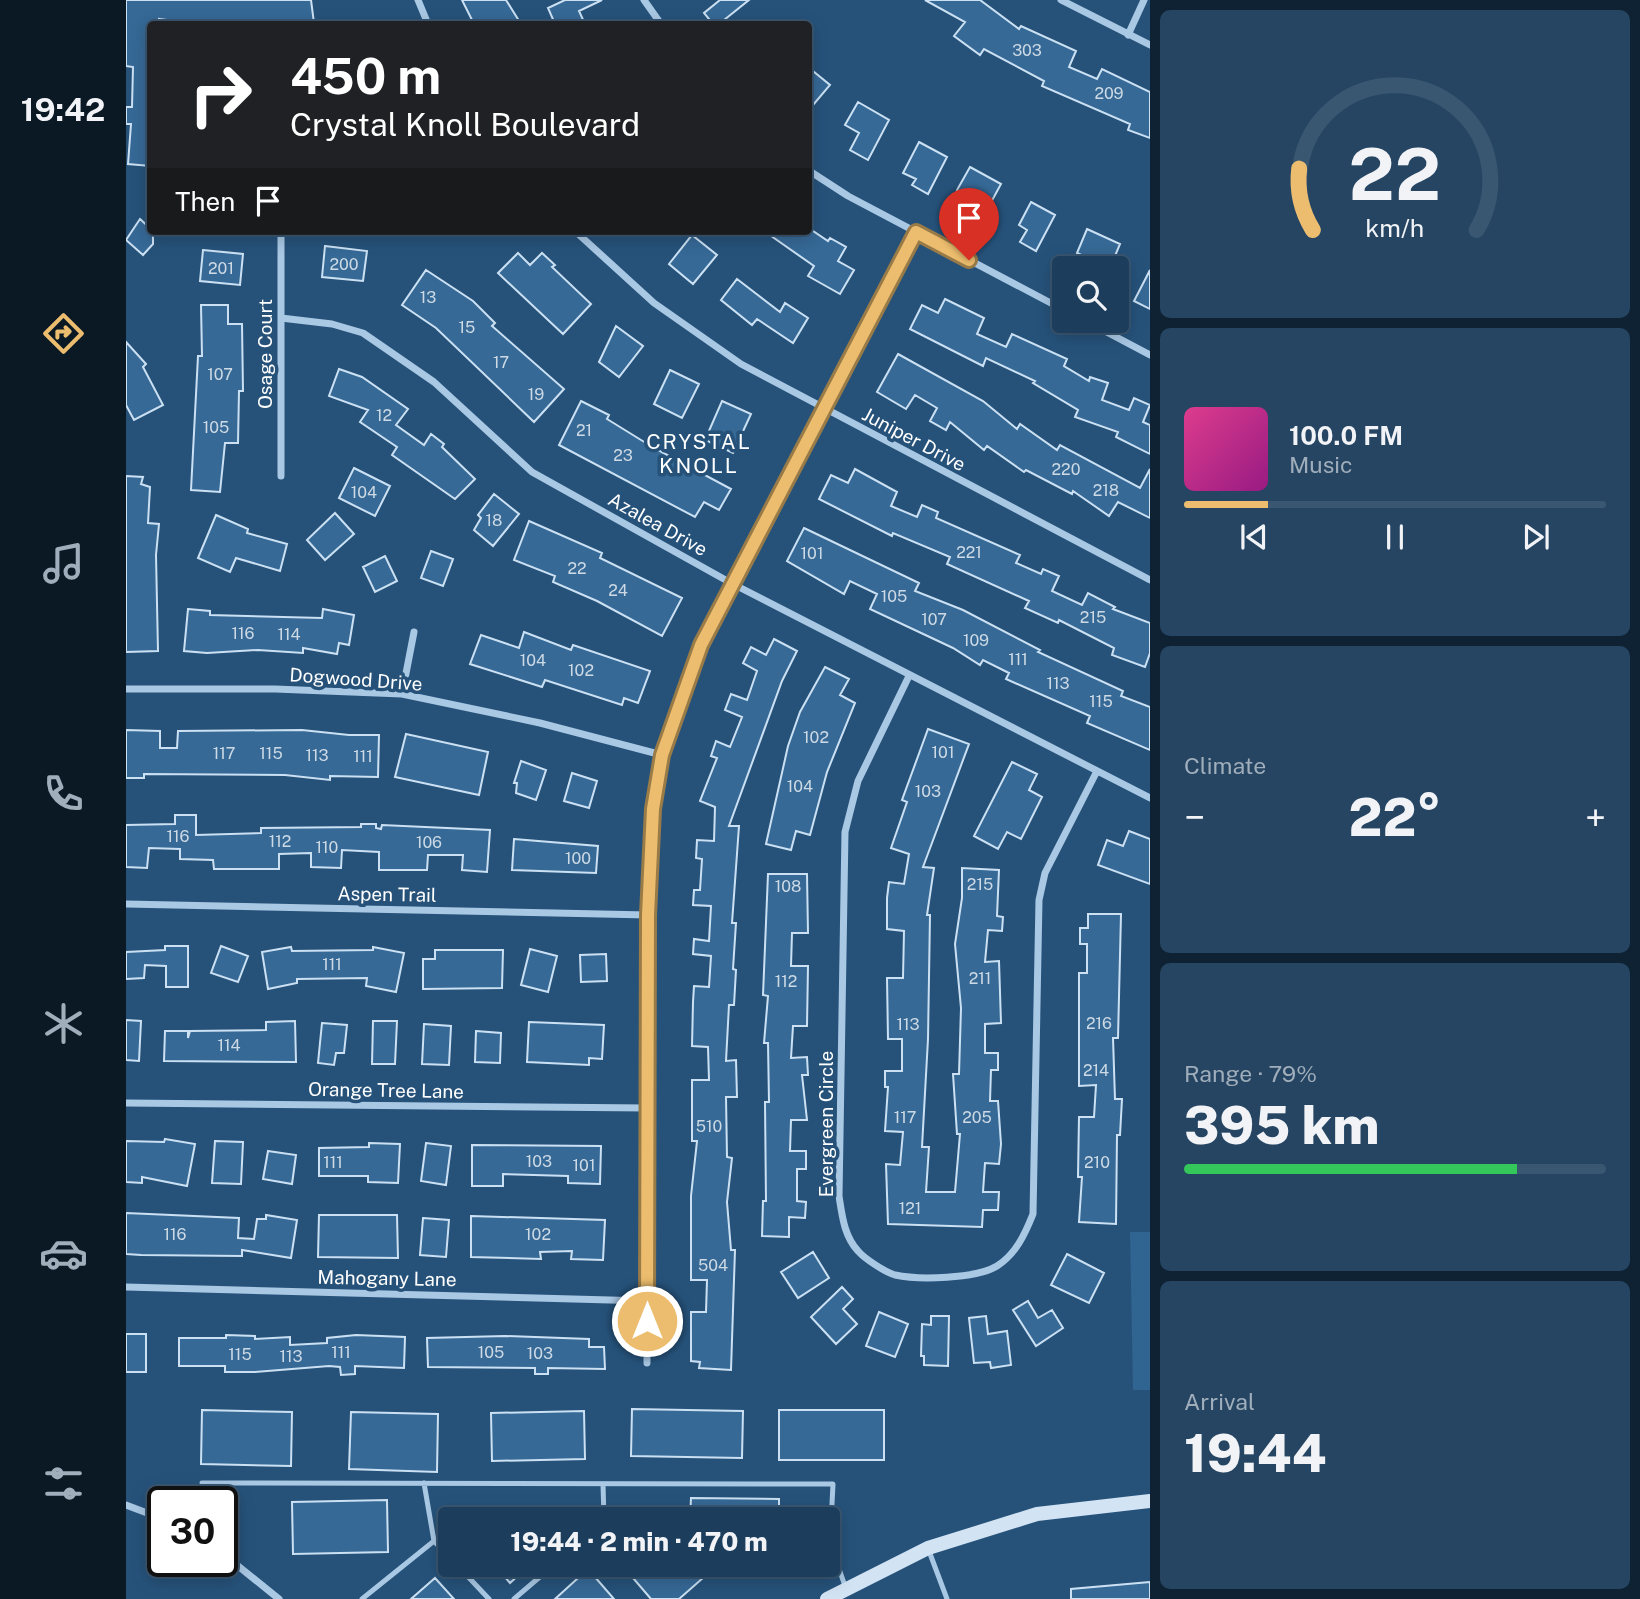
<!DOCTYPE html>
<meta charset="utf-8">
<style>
body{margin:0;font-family:"Public Sans",sans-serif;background:#254562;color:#f1f3f6;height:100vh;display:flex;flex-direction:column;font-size:26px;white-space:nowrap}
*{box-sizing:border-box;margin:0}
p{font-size:23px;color:#a0aebb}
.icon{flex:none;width:38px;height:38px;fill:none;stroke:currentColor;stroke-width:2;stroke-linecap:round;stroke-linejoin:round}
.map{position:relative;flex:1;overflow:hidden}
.details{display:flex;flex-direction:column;gap:10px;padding:10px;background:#0f2233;width:490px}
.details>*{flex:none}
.banner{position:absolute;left:21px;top:21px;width:665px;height:214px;border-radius:7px;box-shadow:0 4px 18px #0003,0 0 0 2px #3a5772;background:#202124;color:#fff;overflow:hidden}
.fabs{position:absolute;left:926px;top:256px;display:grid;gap:14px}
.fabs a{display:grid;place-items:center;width:77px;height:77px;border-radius:7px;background:#1c3e5c;box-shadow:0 4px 18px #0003,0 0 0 2px #3a5772;font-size:35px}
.speed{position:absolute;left:21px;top:1486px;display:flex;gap:14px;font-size:35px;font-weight:700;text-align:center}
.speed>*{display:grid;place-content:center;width:91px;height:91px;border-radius:50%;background:#1c3e5c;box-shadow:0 4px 18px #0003,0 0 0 2px #3a5772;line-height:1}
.speed .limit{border:4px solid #111;border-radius:10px;background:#fff;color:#111}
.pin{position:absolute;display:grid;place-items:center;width:60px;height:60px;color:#fff;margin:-72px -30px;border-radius:50% 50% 50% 0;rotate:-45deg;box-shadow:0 0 7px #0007}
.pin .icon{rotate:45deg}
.me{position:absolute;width:77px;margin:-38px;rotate:0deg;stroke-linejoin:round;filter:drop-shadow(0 0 5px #0008)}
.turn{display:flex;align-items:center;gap:24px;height:147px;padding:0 28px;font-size:32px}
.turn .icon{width:91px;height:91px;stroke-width:2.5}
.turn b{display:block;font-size:49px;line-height:60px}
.then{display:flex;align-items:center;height:66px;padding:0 28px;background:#0003;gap:14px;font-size:26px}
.big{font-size:52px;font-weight:800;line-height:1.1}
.details .tile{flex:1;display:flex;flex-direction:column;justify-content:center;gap:10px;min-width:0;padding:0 24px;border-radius:10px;background:#254562}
.details .dial{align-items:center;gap:0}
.dial svg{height:182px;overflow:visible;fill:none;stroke:#3a5772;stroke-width:7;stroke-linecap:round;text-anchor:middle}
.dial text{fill:#f1f3f6;stroke:none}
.song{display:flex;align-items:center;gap:21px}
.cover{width:84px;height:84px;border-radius:10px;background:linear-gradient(135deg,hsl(330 70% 55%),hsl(310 70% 35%))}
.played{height:7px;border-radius:4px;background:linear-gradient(90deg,#ecbd6e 20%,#3a5772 20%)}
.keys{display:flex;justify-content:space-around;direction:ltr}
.heat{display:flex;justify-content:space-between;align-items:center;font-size:38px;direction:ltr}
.charge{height:10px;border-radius:5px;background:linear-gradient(90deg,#34c759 79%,#3a5772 0)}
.trip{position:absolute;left:312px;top:1507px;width:402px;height:70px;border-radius:7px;background:#1c3e5c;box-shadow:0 4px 18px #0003,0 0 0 2px #3a5772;font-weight:800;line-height:70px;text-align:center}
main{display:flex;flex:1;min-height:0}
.menu{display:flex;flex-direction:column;width:126px;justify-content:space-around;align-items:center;background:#0b1925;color:#a0aebb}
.menu .icon{width:49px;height:49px}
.menu .active{color:#ecbd6e}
.menu b{font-size:32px;color:#f1f3f6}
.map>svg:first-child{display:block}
.green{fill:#306491}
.building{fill:#366996;stroke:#cbe1f3;stroke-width:2}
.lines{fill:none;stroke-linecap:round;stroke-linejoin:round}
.service{stroke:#a9c8e4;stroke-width:5}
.minor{stroke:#a9c8e4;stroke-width:7}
.secondary{stroke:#d2e3f4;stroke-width:14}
.route-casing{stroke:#997b48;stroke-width:18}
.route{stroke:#ecbd6e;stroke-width:12}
.labels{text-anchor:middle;stroke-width:7;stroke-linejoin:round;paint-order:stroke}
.number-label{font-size:16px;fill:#cddae5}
.street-label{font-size:19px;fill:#fff;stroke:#26527a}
.neighbourhood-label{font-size:21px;letter-spacing:2px;fill:#fff;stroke:#26527a}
</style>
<main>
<nav class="menu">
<b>19:42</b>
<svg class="icon active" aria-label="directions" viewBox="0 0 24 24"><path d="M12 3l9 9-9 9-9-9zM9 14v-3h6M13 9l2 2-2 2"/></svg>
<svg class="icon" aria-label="music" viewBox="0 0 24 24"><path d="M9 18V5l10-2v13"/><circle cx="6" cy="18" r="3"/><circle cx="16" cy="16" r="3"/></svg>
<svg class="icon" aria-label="phone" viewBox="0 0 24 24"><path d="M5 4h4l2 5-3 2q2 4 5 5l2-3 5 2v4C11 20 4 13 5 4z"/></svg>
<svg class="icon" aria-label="climate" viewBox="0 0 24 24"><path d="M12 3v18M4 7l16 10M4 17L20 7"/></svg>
<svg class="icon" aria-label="car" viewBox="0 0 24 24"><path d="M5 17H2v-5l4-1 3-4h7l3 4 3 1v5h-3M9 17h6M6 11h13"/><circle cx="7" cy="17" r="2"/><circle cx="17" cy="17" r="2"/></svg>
<svg class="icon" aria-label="filters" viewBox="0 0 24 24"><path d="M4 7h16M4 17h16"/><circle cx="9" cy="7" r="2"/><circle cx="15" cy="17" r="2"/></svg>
</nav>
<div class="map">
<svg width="1024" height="1599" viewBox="0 0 1024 1599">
<rect width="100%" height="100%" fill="#26527a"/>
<path class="green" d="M1004,1232h20v158h-17z"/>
<path class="building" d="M0,0h185l3,23 -118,1 -37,-5v4h-9v143l-22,-2 3,-40h-5v-17h6l1,-40 -7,-1z
M336,0h44l15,24h-47z
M439,0h37l-23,11 6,13h-30l-7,-16z
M594,0h29l-30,24h-6l-9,-11z
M799,0h55l39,29 2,-3 55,25 -7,16 28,12 5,-10 48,23v46l-22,-8 2,-6 -88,-38 2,-5 -60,-32 -4,6 -26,-19 11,-14z
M682,67l22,18 -22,26z
M732,102l31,18 -21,40 -18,-10 9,-17 -14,-8z
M793,142l28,15 -19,37 -16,-9 4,-6 -13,-6z
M844,167l31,17 -20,37 -15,-8 8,-14 -17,-9z
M905,202l24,13 -19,36 -16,-9 7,-12 -8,-5z
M14,219l13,12v13l-10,11 -17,-15z
M961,229l33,15 -10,24h-21l4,-8 -16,-7z
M638,231h49l15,10 2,-3 16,9 -8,14 16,9 -14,24 -32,-18 6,-10z
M566,235l25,20 -24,29 -24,-20z
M199,246l42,5 -4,30 -41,-4z
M77,250l40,4 -3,31 -40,-4z
M392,253l12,12 12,-12 13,12 -3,2 39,37 -28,30 -65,-61z
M300,270l47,31 22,22 -3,3 72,63 -30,33 -98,-94 -34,-23z
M1024,270v39l-16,-8z
M611,279l43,33 5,-9 23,15 -15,25 -36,-24 -5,6 -31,-25z
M819,299l39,19 -7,16 29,13 6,-13 55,25 -3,7 25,15 1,-4 18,6 -6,17 27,10 5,-12 16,7 -7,17 7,3v29l-34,-17 2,-5 -43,-15 3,-7 -45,-27 2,-2 -49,-23 -3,8 -73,-37 12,-24 16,8z
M75,305h27v19h14l1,67h-4l-1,52h-13l-5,49 -29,-2 7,-134h4z
M490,326l27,20 -24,31 -20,-15z
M0,342l20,22 -3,3 20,38 -29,15 -8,-15z
M772,354l85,47 34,28 3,-5 37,26 3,-5 80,43 10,-19v49l-32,-16 -9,14 -36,-25 -1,3 -46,-24 -2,2 -37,-26 -3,4 -34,-28 -4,8 -16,-9 7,-13 -22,-13 -9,14 -29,-17z
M213,369l23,8 46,32 -12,16 28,20 7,-11 13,10 -2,3 33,32 -20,20 -63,-44 5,-8 -37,-25 8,-12 -39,-14z
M544,370l29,14 -17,34 -28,-14z
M455,401l28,14 -2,4 47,29 77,41 -12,21 -15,-8 -9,15 -136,-72z
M596,401l29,13 -18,39 -28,-13z
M228,468l36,18 -15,30 -36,-18z
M729,469l42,23 -6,14 26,11 5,-12 16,7 -2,6 84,37 -4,8 25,11 2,-5 16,7 -7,15 30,14 6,-12 27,14 -2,2 37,14v30l-5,14 -33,-12 2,-7 -55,-28 -1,3 -33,-15 4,-7 -82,-37 3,-7 -57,-24 -1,3 -73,-37 12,-24 17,8z
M0,476l17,1 -2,7 9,3 -2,36 11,1 -3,31 2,96 -32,1z
M368,494l25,20 -26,32 -19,-16 7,-12 -3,-3z
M209,513l19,21 -29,26 -18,-20z
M90,515l32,14 -1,4 40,11 -7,27 -44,-13 -6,14 -32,-14z
M403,521l73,32 -2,5 82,40 -20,38 -65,-35 -44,-19 2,-6 -41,-16z
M678,528l115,55 -4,8 48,19 77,40 -2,2 85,39 -2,5 29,11v43l-63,-27 3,-7 -84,-37 3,-6 -26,-13 -3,5 -27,-17 -83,-39 7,-15 -27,-13 -6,13 -57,-33z
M305,551l22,8 -10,27 -22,-8z
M259,556l12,25 -22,11 -12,-25z
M62,609l22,2v4l112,3 1,-9 31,6 -5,30 -10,-2 -2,11 -34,-6v5l-45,-3 -51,3 -23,-2z
M398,632l47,18 2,-5 77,26 -12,32 -14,-5 -2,7 -77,-25 -3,7 -72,-23 11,-29 38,13z
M648,639l23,12 -15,30 -53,145h10l-7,97h4l-3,46 3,1 -2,35h-5l-3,56 10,-1 1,37h-11l1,60 5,1 -5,44 4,48h4l-4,120 -32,-2 1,-6 -9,-1v-49h15l1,-32h-16v-84l6,-55h-5v-61h17l-1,-33 -16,-1 1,-44 1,-16 15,1 2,-31 -18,-2 1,-15 15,2 2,-35 -18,-1 1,-15h6l2,-31 -6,-1 1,-18 17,1 1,-34 -15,-6 17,-43 -6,-2 5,-15 14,6 12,-30 -17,-7 6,-16 16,6 10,-29 -14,-8 8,-16 15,8z
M699,667l24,12 -9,16 15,8 -28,69 -17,63 -14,-4 -5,19 -25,-6 22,-98 12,-34z
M802,729l41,15 -46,123 11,1 -7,47h3l-2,124 -6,108h7l-3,45h29l5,-58h-3l-4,-60h6l2,-66 -6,-64 7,-46v-30l37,2 -2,46 6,1 -1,14 -14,-1 -3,32 14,-1 2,62 -16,1v29h13v17h-7l-1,31h8l3,43 -2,20 -14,-1 -2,29h16l-1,18h-15l-1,17 -94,-3 -2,-60 14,1 3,-33 -18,-1 3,-44h-3v-16h17v-32h-14l-1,-61h16l1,-47 -17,-2v-31l2,-16 15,2 5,-30 -18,-6 16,-46 -5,-2z
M0,730l34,1v17h17l1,-17 124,-1 47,5h30l-1,42 -48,-1v4l-45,-5 -141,-1v4h-18z
M280,734l82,18 -9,43 -84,-18z
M395,761l25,9 -10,30 -20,-7 1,-10h-3z
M886,762l25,12 -8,16 13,7 -21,42 -14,-7 -9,17 -24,-13z
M446,773l25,8 -8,27 -25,-7z
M49,815h21v20l65,-2v-5l100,-1v-3h15v4l5,1 1,-4 108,5 -3,42 -25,-2 1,-15h-35l-1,15h-48v-18l-37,-2 -1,18 -30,-1v-14l-32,1v15h-65l-1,-9 -33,-1v-10l-31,-1 -2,20 -21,-1v-42l49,-1z
M1003,831l21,8v45l-52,-19 9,-25 16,6z
M388,839l84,7 -2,27 -84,-3z
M642,874h39l1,59h-16l-1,33h17l-1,60h-14l-2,32 16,-1 1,18h-6l5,45h-16l-1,31h16v18h-9v32l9,1 -1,16 -16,-1v20l-27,-1 1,-35h3l-1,-99h4l-1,-59h-4l4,-47 -5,-1z
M962,914h33l-3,124h-5l2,61h7l-2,36h-3l-1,89 -37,-2 3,-45h-4l1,-60h15l2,-32 -17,1v-113h8v-29h-7v-16h8z
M39,946h23v41h-22v-21l-21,-1 -1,13 -18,1v-27l39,-2z
M95,946l27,10 -10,26 -27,-9z
M165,947l1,4 81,-1v-3l31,6 -8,39 -30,-6 1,-8 -70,1v4l-29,6 -6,-37z
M404,949l27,7 -9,36 -27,-7z
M309,950h68l-1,38 -79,1v-30h12z
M480,954l1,27 -26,1 -1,-27z
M0,1020l15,1 -2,40 -13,-1z
M169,1021l1,41 -132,-1 1,-30h23v7l2,-7 76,-1v-8z
M247,1021h24l-2,43h-23z
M403,1022l75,3 -2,34 -13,-1v7l-62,-3z
M196,1023l25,2 -3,28h-8l-2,12 -16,-2z
M298,1024l27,2 -2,39 -27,-1z
M350,1031l25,2 -1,30 -25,-1z
M39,1139l30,5 -8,42 -45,-9v6l-16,-1v-41l38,1z
M89,1141l28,1 -2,42 -29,-1z
M243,1143l31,1 -2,39 -30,-1v-6h-49v-28l50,-1z
M300,1143l25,3 -5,39 -25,-4z
M346,1145l129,1 -1,38 -32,-1v-7l-65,-2v12h-31z
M142,1151l28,4 -4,29 -29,-5z
M0,1213l113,5 -1,20 16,1 3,-20h9v-4l31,5 -6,38 -49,-8v6l-101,-1 -15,-1z
M193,1215h78l1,43 -80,-1z
M345,1216l134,4 -2,40 -32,-1 1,-8 -32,1 1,7 -70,-2z
M297,1218l26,2 -3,37 -26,-2z
M687,1252l16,26 -31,20 -17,-26z
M941,1254l37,19 -15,30 -38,-18z
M716,1287l11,12 -10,10 14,15 -21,20 -25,-27z
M902,1301l10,17 14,-8 11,18 -27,18 -23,-36z
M753,1312l29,12 -13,33 -29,-11z
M805,1316h18l-1,50 -24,-1v-9h-3l1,-32 9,1z
M860,1316l2,18 19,-3 4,34 -20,3 -1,-6 -16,1 -5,-45z
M0,1334h20v38h-20z
M100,1335l29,1v3l35,-2v8l37,-2v-5l29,-3 49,2 -1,31 -49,-2v8l-14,1 -1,-8 -11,-1 -74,6h-30v-6h-46v-28h47z
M379,1336l84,3v8h15l1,22 -57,-1v6h-13v-6l-107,-1 -1,-29z
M506,1409l111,2 -1,47 -111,-2z
M76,1410l90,2 -1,54 -90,-2z
M653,1410h105v50h-105z
M458,1411l1,48 -93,2 -1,-48z
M225,1412l87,2 -1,58 -88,-3z
M565,1498l88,1v20h-89z
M261,1500l1,52 -95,2 -1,-52z
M368,1564h37l-21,19z
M495,1564h70l12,14 -24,21h-28z
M462,1569l26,30h-59z
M309,1578l19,21h-43z
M1024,1582v17h-79v-10z"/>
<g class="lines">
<path class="service" d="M76,1483l631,1 -3,59 15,43
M477,1484l1,35
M308,1541l16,17
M803,1551l18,48
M330,1564l33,35
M236,1599l72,-58 -10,-58
M388,1599l41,-35"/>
<path class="minor" d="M292,0l10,24
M518,0l17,24
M935,0l89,45
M1002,35l16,-35
M682,170l40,26 216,114
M155,231v245
M449,231l79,72 87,61 409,216
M155,318l51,6 31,9 71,49 98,90 199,111 419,215
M958,320l66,35
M783,676l-51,105 -13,51 -6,364c3,19 5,40 19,55 7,8 27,21 37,24 23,5 81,4 102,-9 19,-12 28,-32 36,-52l6,-314 6,-27 51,-100
M0,689h149l127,5 138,29 122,32
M276,694l12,-62
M0,904l522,11
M0,1103l520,5
M0,1287l521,14
M521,1363l1,-448 5,-106 9,-54 39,-110 215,-414
M0,1505l37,14
M96,1553l57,46"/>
<path class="secondary" d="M701,1599l101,-51 109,-34 113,-13"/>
</g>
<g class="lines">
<g class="route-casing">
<path id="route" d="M521,1321l1,-406 5,-106 9,-54 39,-110 215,-413 53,28"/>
</g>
<use href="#route" class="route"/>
</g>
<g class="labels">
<g class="number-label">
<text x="901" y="56">303</text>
<text x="983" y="99">209</text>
<text x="218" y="270">200</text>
<text x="95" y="274">201</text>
<text x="302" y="303">13</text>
<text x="341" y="333">15</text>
<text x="375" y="368">17</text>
<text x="94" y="380">107</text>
<text x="410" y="400">19</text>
<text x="258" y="421">12</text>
<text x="90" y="433">105</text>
<text x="458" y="436">21</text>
<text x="497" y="461">23</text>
<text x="940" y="475">220</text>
<text x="980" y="496">218</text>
<text x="238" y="498">104</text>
<text x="368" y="526">18</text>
<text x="843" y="558">221</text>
<text x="686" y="559">101</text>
<text x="451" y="574">22</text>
<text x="492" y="596">24</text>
<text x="768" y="602">105</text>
<text x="967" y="623">215</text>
<text x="808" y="625">107</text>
<text x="117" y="639">116</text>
<text x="163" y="640">114</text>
<text x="850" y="646">109</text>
<text x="892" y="665">111</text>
<text x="407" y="666">104</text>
<text x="455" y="676">102</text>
<text x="932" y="689">113</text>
<text x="975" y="707">115</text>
<text x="690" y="743">102</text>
<text x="817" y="758">101</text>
<text x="98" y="759">117</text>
<text x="145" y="759">115</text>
<text x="191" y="761">113</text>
<text x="237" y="762">111</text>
<text x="674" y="792">104</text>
<text x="802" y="797">103</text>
<text x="52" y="842">116</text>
<text x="154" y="847">112</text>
<text x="303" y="848">106</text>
<text x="201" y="853">110</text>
<text x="452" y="864">100</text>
<text x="854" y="890">215</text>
<text x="662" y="892">108</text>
<text x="206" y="970">111</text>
<text x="854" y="984">211</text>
<text x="660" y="987">112</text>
<text x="973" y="1029">216</text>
<text x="782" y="1030">113</text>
<text x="103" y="1051">114</text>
<text x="970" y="1076">214</text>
<text x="779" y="1123">117</text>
<text x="851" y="1123">205</text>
<text x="583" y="1132">510</text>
<text x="413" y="1167">103</text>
<text x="207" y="1168">111</text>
<text x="971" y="1168">210</text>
<text x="458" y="1171">101</text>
<text x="784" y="1214">121</text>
<text x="49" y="1240">116</text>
<text x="412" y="1240">102</text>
<text x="587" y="1271">504</text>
<text x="215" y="1358">111</text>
<text x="365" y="1358">105</text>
<text x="414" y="1359">103</text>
<text x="114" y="1360">115</text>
<text x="165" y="1362">113</text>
</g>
<g class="street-label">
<text transform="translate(139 354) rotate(-90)" y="7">Osage Court</text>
<text transform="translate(788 439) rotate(28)" y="7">Juniper Drive</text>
<text transform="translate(532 524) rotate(29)" y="7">Azalea Drive</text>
<text transform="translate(230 679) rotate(4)" y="7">Dogwood Drive</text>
<text transform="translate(261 894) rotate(1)" y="7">Aspen Trail</text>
<text transform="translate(260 1090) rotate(1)" y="7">Orange Tree Lane</text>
<text transform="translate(700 1124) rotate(-90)" y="7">Evergreen Circle</text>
<text transform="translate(261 1278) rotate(1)" y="7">Mahogany Lane</text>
</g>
<g class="neighbourhood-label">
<text x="573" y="449">CRYSTAL<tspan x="573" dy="24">KNOLL</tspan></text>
</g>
</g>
</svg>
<div class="fabs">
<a><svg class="icon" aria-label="search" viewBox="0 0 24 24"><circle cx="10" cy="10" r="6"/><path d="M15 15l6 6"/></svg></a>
</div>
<div class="speed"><div class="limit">30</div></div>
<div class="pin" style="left:843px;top:260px;background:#d93025"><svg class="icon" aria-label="arrive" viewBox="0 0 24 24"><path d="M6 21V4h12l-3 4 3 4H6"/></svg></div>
<svg class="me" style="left:521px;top:1321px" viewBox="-20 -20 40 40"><circle r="17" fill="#ecbd6e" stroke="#fff" stroke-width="3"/><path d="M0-11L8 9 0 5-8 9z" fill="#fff"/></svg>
<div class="trip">19:44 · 2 min · 470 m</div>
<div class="banner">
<div class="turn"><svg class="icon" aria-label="right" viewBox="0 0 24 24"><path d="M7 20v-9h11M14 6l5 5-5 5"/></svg><div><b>450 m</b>Crystal Knoll Boulevard</div></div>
<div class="then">Then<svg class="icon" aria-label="arrive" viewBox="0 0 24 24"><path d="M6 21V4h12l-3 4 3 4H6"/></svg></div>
</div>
</div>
<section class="details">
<div class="tile dial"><svg viewBox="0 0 100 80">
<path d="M14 69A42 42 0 1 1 86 69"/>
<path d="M14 69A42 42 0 0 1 8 42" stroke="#ecbd6e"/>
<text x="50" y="56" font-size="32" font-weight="700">22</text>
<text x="50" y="72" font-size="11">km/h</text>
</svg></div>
<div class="tile">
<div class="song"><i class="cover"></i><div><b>100.0 FM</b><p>Music</p></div></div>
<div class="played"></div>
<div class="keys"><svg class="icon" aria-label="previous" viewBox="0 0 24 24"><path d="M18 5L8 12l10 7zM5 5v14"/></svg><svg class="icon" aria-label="pause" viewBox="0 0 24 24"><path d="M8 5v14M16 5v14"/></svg><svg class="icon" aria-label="next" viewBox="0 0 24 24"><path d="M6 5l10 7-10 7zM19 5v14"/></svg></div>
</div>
<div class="tile"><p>Climate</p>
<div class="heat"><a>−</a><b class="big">22°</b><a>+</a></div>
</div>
<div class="tile"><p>Range · 79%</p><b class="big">395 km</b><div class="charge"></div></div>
<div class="tile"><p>Arrival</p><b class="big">19:44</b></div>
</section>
</main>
